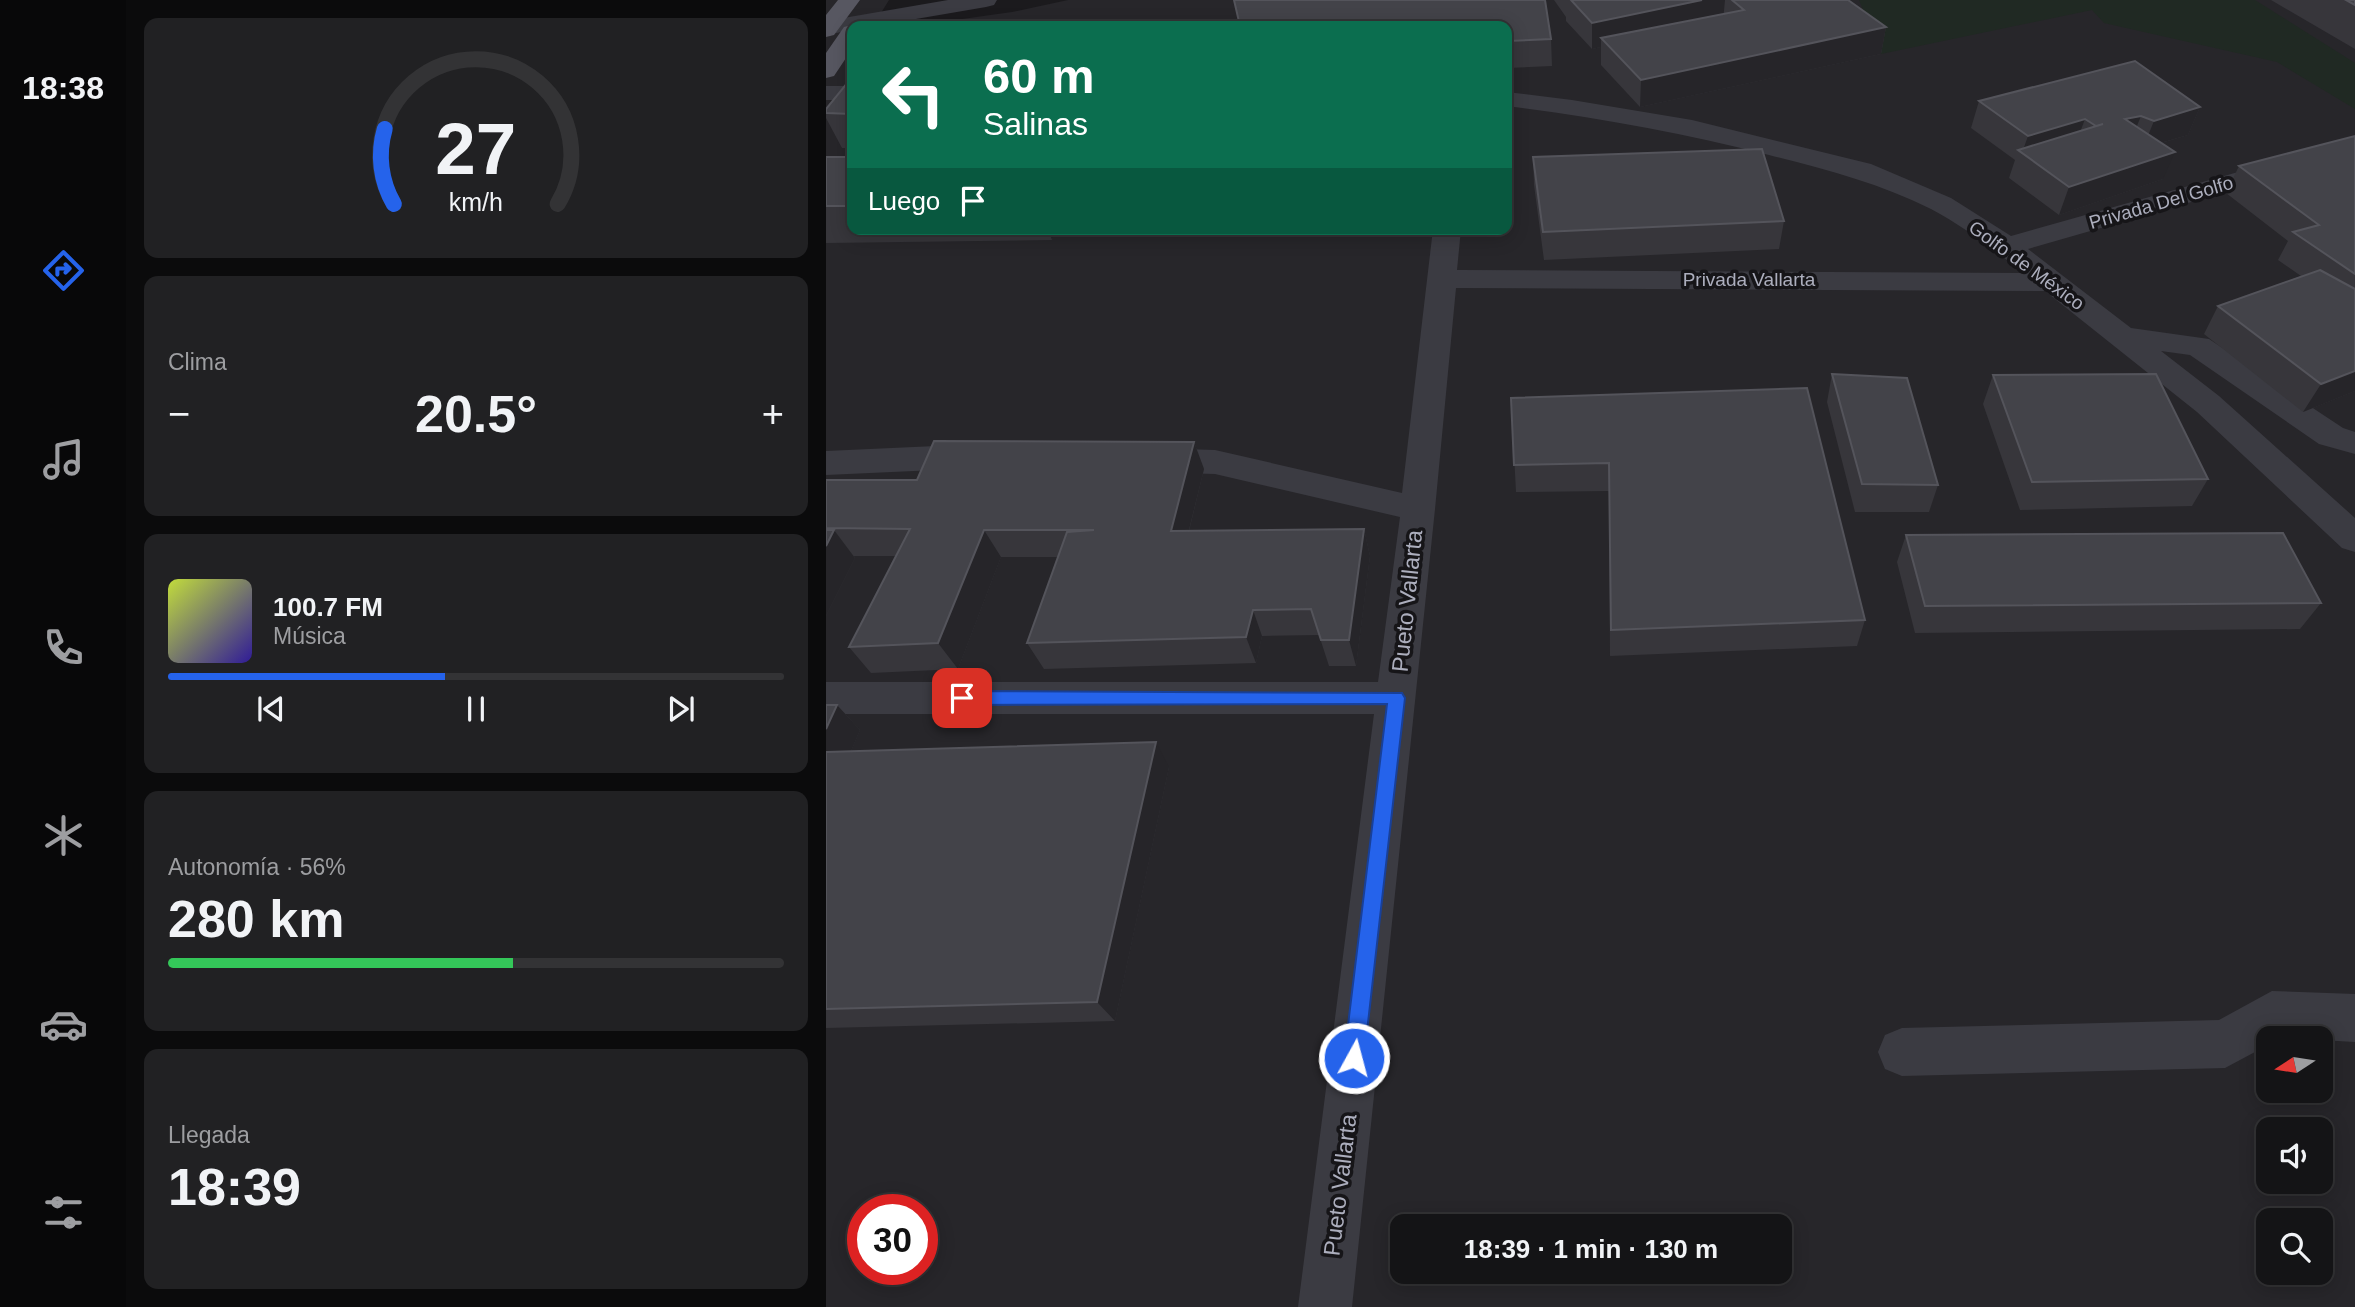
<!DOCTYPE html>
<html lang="es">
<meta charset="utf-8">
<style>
body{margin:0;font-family:Arial,sans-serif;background:#212123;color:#f1f3f6;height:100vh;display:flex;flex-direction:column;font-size:26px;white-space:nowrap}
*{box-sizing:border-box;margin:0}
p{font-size:23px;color:#9d9ea1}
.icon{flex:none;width:38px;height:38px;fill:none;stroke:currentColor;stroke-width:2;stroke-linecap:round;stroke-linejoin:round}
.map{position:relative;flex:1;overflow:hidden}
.details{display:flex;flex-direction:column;gap:18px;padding:18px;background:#0b0b0c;width:700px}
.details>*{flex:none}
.guide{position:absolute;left:21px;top:21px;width:665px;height:214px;border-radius:14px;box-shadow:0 4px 18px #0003,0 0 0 2px #333335;background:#0b6e4f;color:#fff;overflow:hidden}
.needle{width:46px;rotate:258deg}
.controls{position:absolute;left:1430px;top:1026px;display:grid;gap:14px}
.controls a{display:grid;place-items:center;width:77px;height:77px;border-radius:14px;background:#141416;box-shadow:0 4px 18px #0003,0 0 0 2px #333335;font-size:35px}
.speed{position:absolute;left:21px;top:1194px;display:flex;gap:14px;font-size:35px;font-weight:700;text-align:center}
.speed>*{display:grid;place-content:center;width:91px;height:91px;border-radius:50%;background:#141416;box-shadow:0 4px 18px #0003,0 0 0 2px #333335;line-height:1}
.speed .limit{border:10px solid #d22;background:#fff;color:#111}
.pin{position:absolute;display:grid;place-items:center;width:60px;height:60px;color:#fff;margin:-30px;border-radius:14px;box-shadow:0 4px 10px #0006}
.me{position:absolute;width:77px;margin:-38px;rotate:7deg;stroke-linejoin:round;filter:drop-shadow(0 0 5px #0008)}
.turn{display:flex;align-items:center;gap:24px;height:147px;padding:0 21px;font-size:32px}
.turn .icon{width:91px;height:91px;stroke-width:2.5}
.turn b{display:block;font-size:49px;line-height:60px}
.then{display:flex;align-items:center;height:66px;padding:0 21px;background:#0003;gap:14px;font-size:26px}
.big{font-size:52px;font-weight:700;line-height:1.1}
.details .widget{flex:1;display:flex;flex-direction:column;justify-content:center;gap:10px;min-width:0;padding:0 24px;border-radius:14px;background:#212123}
.details .dial{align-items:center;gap:0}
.dial svg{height:182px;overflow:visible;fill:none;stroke:#333335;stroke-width:7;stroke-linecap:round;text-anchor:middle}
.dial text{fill:#f1f3f6;stroke:none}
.song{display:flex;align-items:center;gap:21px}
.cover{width:84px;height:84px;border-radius:10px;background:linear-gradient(135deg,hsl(70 70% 55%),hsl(250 70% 35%))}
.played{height:7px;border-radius:4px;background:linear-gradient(90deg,#2563eb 45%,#333335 45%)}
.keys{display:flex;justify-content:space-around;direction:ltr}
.heat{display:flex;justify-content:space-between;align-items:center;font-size:38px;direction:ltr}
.charge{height:10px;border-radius:5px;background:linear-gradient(90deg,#34c759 56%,#333335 0)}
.trip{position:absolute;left:564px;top:1214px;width:402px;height:70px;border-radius:14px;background:#141416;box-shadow:0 4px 18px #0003,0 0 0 2px #333335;font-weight:700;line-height:70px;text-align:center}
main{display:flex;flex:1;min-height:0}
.tab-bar{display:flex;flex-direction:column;width:126px;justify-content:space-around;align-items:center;background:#080809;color:#9d9ea1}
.tab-bar .icon{width:49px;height:49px}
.tab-bar .selected{color:#2563eb}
.tab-bar b{font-size:32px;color:#f1f3f6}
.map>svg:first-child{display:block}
.built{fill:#27262a;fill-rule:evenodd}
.green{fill:#202923}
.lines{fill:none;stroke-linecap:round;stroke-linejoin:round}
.minor{fill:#3b3b42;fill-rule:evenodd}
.major{fill:#575761;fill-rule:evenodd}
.wall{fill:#37363b}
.shaded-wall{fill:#262529}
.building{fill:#434349;stroke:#54545b;stroke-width:2}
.route{fill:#2563eb;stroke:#184099;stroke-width:2}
.labels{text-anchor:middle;stroke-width:7;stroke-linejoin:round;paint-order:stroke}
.far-street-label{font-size:19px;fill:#acaebd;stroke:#161518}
.street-label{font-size:23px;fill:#acaebd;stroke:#161518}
</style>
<main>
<nav class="tab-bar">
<b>18:38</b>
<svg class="icon selected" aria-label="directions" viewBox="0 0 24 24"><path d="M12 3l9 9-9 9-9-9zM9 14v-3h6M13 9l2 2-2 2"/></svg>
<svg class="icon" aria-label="music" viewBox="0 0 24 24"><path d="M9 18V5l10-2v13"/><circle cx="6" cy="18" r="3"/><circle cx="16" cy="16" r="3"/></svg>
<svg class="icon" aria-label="phone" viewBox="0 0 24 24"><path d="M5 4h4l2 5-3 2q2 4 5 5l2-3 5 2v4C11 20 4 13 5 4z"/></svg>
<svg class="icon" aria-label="climate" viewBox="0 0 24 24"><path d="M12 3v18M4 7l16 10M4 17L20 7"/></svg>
<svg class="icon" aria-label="car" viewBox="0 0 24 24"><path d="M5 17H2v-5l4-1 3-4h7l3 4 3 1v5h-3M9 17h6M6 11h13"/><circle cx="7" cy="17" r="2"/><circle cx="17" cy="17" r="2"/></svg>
<svg class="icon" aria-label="filters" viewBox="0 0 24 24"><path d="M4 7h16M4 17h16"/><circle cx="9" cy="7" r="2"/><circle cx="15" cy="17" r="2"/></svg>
</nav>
<section class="details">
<div class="widget dial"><svg viewBox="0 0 100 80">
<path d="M14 69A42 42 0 1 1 86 69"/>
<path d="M14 69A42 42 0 0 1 10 36" stroke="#2563eb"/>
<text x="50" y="56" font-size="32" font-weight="700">27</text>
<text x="50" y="72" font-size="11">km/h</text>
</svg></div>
<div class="widget"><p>Clima</p>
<div class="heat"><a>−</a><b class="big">20.5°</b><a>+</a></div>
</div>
<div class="widget">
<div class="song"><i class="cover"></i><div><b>100.7 FM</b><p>Música</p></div></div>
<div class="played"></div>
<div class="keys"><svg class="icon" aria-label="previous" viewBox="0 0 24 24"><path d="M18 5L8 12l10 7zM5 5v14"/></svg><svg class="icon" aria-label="pause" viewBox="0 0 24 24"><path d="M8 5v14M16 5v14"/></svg><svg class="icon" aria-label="next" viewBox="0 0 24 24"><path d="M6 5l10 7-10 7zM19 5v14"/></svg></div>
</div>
<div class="widget"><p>Autonomía · 56%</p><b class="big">280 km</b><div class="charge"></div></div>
<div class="widget"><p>Llegada</p><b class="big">18:39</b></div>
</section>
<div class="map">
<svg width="1529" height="1307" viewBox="0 0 1529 1307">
<rect width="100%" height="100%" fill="#1b1a1d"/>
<path class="built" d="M0,0h63l-16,26h-21v203h655v-203h-595l100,-14 56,-12h1287v1307h-1529zM1442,1038h52v52h-52zM1442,1129h52v52h-52zM37,1209h59v60h-59zM1442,1220h52v52h-52zM576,1227h378v45h-378z"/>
<path class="green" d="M1033,0h396l100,63v46l-78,-47 -173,-39 -12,-13 -211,44z"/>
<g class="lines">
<path class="minor" d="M122,0h49l-3,5 -8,2 -111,19h-23v4l-26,5v-14z
M0,86h26v14h-26z
M681,92l65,8 120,20 179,44 80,34 60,38 344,-97v16l-327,94 103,79 78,11 134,89 12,4v22l-36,-10 -129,-89 -29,-4 58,45 136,122v34l-13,-4 -145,-136 -152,-121 -589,-3 -21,221 -83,798h-54l76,-593h-548v-32h552l22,-165 -185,-43 -66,-2 -12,-4 -5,-8 5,-8 12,-4 66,2 187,43 31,-264h28l-4,41 566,3c-28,-23 -60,-47 -92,-64 -52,-26 -106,-40 -162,-54 -86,-22 -173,-38 -262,-49z
M154,444l12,4 5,8 -5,8 -12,4 -154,7v-24z
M1446,991l83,3v48l-35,-2v-2h-52v7l-43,23 -323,8 -17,-7 -7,-17 7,-17 17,-7 317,-8z"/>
<path class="major" d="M12,0h22l-26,35 -8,2v-22z
M26,25l4,1h-4v23l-18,27 -8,2v-25l18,-26z"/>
</g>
<path class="wall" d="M728,0h294l38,27 -5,27 -241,53 -39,-42v-18l-9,2 -26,-28v-4z
M1445,0h84v49z
M681,26l44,13 1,27 -45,2z
M26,77v71h-10l-16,-30v-9z
M1153,101l221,6 -12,28 -27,8 2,36 -104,36 -50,-37 6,-18 -44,-32z
M1529,136v255l-52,21 -99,-78 14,-28 83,-30 -23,-16 10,-19 -62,-48 13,-27z
M0,157h26v72h205l-5,11 -226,3z
M707,157l251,64 -5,28 -235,11 -10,-75z
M1006,374l106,111 -9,27h-74l-28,-110z
M1167,375l215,104 -16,27 -172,4 -37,-106z
M685,398l354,222 -8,26 -247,10 -1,-165 -93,1z
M368,442l10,27 -15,62 175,-2 6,27 -14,110h-27l-10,-31 -57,1 -6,27 -212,6 -17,-26 31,-86h-57l-43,112 -87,4 -22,-26 47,-91h-42l1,2 -29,58v-136h91z
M1080,535l415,68 -21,26 -385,4 -18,-71z
M0,705h11l23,25 -9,21 318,16 -54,254 -289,7z"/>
<path class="shaded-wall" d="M876,0h23l-2,21 -122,17v9l-9,2v-26z
M1060,27l-5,27 -241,53 1,-27z
M1374,107l-12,28 -45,13 11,-27z
M1315,116l-11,27 -5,-24z
M1259,119l-10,27 -53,7 6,-17z
M1349,152l-12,27 -104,36 10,-28z
M222,229h9l-5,11z
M1529,371v20l-52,21 18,-28z
M368,442l10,27 -22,89 -11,-27z
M538,529l6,27 -14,110 -7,-26z
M8,530l21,28 -29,58v-70z
M158,530l17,27 -43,112 -20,-26z
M427,610l9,26 -6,27 -10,-26z
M11,705l23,25 -20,47 -14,-14v-34z
M330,742l13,25 -54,254 -18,-19z"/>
<path class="building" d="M408,0h311l6,39 -44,2v-15h-267z
M745,0h131l-110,23z
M906,0h116l38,27 -245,53 -40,-42 143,-28z
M1520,0h9v5z
M1309,61l65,46 -46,14 -13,-5 -16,3 50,33 -106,35 -51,-37 85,-26 -7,2 -11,-7 -57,17 -49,-35z
M26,77v37l-26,-1v-4z
M1529,136v138l-62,-42 26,-7 -80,-59z
M936,149l22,72 -241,11 -10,-75z
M0,157h26v49h-26z
M1494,270l35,19v82l-34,13 -103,-78z
M1006,374l75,4 31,107 -76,-1z
M1330,374l52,105 -176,3 -39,-107z
M981,388l58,232 -254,10 -2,-167 -95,2 -3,-67z
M108,441l260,1 -23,89 193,-2 -15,111h-28l-10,-31 -58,1 -7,27 -219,6 40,-111 27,-2h-110l-46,113 -89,4 61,-118 -84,-1v-48h91z
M0,530h8l-8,16z
M1457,533l38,70 -396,3 -19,-71z
M0,705h11l-11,24z
M330,742l-59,260 -271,7v-257z"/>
<path class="route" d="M136,691l440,2 3,5 -41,360 -3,7 -7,3 -7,-3 -3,-7 43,-354 -425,1 -6,-2 -2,-5 2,-5z"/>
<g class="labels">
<g class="far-street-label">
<text transform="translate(1335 202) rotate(-16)" y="7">Privada Del Golfo</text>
<text transform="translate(1201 265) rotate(36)" y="7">Golfo de México</text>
<text x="923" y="286">Privada Vallarta</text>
</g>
<g class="street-label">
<text transform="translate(581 601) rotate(-84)" y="8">Pueto Vallarta</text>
<text transform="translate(514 1185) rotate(-83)" y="8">Pueto Vallarta</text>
</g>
</g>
</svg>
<div class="controls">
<a><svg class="needle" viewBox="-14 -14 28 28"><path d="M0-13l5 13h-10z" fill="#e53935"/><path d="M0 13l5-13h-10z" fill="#9d9ea1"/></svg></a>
<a><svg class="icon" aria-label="sound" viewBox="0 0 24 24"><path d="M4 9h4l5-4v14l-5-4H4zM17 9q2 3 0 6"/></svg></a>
<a><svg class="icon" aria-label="search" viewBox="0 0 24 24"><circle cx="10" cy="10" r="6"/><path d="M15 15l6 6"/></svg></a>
</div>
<div class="speed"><div class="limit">30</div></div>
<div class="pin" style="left:136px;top:698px;background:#d93025"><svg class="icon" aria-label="arrive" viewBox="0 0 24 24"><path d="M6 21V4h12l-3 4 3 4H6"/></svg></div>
<svg class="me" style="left:528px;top:1058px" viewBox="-20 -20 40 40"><circle r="17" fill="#2563eb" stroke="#fff" stroke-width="3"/><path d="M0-11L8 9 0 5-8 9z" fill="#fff"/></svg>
<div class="trip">18:39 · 1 min · 130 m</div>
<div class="guide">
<div class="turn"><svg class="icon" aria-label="left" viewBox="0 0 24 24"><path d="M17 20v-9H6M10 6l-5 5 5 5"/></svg><div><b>60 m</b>Salinas</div></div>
<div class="then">Luego<svg class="icon" aria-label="arrive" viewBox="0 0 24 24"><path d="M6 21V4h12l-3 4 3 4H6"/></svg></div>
</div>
</div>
</main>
